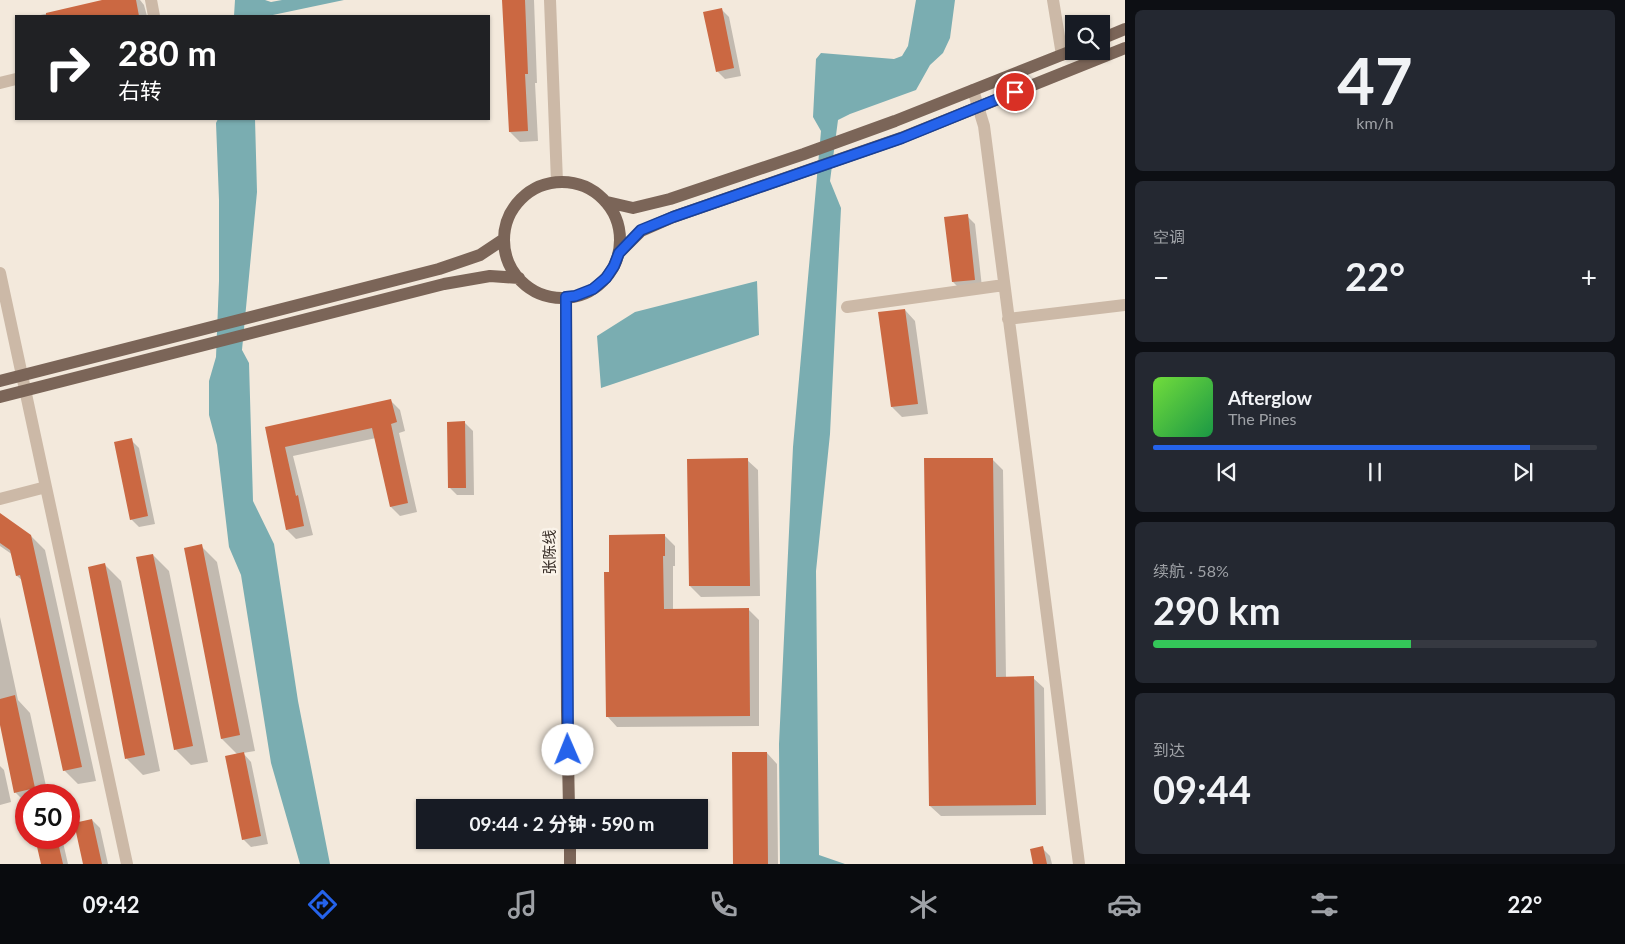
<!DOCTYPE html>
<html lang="zh">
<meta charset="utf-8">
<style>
body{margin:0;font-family:Lato,"Noto Sans SC",sans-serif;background:#242831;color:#f1f3f6;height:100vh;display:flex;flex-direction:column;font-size:19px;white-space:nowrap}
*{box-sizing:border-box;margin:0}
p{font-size:16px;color:#9ea1a6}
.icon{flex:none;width:28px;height:28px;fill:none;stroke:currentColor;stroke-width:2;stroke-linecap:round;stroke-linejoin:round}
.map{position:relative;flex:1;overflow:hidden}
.side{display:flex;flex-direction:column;gap:10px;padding:10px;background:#0d0f14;width:500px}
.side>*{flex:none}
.hud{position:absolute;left:15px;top:15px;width:475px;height:105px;border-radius:0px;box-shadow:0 1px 4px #0004;background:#202124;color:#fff;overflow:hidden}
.tools{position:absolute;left:1065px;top:15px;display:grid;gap:10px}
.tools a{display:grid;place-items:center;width:45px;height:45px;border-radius:0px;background:#171b24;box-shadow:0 1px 4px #0004;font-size:25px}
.speed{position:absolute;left:15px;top:784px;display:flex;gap:10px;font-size:25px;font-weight:700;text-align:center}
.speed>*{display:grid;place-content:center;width:65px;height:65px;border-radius:50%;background:#171b24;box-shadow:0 1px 4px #0004;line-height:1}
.speed .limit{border:8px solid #d22;background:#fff;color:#111}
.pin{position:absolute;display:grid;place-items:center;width:42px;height:42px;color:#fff;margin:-21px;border:2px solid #fff;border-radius:50%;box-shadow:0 1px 5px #0007}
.me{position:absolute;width:55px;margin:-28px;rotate:359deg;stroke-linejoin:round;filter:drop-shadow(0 0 4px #0008)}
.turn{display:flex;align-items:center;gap:18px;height:105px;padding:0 20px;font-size:22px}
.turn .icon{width:65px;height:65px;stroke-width:2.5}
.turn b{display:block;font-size:35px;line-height:42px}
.big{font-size:38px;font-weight:700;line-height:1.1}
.side .card{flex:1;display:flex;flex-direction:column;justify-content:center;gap:8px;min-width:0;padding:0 18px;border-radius:8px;background:#242831}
.side .dial{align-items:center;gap:0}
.dial b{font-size:65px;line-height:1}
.song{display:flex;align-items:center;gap:15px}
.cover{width:60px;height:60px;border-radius:8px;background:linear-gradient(135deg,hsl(100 70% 55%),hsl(140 70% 35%))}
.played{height:5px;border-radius:2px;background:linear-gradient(90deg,#2563eb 85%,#363941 85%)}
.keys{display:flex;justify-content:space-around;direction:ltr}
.heat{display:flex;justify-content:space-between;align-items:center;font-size:28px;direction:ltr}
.charge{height:8px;border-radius:4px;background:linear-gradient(90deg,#34c759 58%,#363941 0)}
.trip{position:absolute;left:416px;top:799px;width:292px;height:50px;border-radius:0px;background:#171b24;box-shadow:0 1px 4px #0004;font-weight:700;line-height:50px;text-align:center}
.menu{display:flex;height:80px;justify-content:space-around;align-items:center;background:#090b0e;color:#9ea1a6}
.menu .icon{width:35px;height:35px}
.menu .current{color:#2563eb}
.menu b{font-size:22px;color:#f1f3f6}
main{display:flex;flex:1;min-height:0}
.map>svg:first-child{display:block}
.water{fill:#7aadb1}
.shadow{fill:#0003}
.building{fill:#cb6842}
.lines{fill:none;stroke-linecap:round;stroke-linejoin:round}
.minor{stroke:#ccb9a7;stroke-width:12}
.major{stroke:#7b6558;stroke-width:12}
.route-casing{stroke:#184099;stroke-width:12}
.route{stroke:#2563eb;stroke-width:9}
.labels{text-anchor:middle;stroke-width:5;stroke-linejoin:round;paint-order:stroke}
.street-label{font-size:15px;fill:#382e28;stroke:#faf3e9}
</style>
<main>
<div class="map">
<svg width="1125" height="864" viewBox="0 0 1125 864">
<rect width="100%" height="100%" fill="#f3e9dc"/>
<path class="water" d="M235,0h30l6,2 11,-2h62l-76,16h-34z
M916,0h39l-5,38 -7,15 -13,12 -14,25 -66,24 -12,6 -8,61 11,27 -11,226 -14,137 3,284 26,9h-65l-1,-120 14,-297 28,-316 -8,-14 3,-58 5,-6 73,6 8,-3 6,-10z
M218,119h37l2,73 -15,158 7,13 4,138 21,43 24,157 32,163h-30l-29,-101 -30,-188 -12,-28 -12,-102 -8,-30v-34l7,-24 3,-76v-81l-3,-77z
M757,281l2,54 -158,53 -4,-52 38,-24z"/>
<path class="shadow" d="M108,0h32l4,5 3,11h-111z
M504,0h30l3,83h-2l3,58 -18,1 -10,-10z
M721,9l8,8 12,59 -16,3 -8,-8z
M967,216l8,8 7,63 -21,3 -8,-8z
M905,310l10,11 13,93 -26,3 -10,-10z
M391,401l9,9 5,21 -6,2 18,79 -17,4 -9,-9 -15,-69 -83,18 20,79 -17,4 -9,-9 -21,-102z
M465,423l8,8 1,64h-17l-8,-8z
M131,440l8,8 16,76 -16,3 -8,-8z
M992,459l11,11 3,208h27l11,10 2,127 -105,1 -11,-10z
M747,460l11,10 2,126 -59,1 -11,-11z
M0,515l31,21 14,14 51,231 -18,3 -14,-14 -41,-189 -6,-5 -4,-21 -13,-9z
M665,536l10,10v20h-2v44l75,-1 11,11v106l-142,1 -10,-11 3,-143z
M201,546l16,16 38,189 -12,2 8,9 17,82 -17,3 -8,-8 -5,-84 -16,-16z
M153,555l16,16 39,191 -17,3 -16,-16z
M105,565l16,16 39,190 -17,4 -16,-16 -38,-191z
M0,617l18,83 12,13 18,82h-22v8l-11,-11 -15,-73z
M767,753l10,11 1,100h-43z
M0,766l4,4 7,32 -11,3z
M92,820l8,8 8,36h-24z
M36,838h26l6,26h-26z
M1042,848l8,8 2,8h-18z"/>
<path class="building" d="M102,0h34l3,16h-93v-3z
M502,0h23l3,74h-3l3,57 -19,1z
M722,8l12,60 -18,4 -13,-60z
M968,214l7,66 -23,2 -8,-65z
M905,309l13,95 -27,3 -13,-95z
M391,399l6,23 -6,2 17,79 -18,4 -18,-79 -87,19 11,49 2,-1 6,31 -18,4 -21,-103z
M465,421l1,67h-18l-1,-66z
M132,438l16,78 -18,4 -16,-78z
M748,458l2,128h-61l-2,-127z
M924,458h69l3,219 38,-1 2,129 -107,1z
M0,513l31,22 51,232 -19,4 -43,-196 -4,1 -6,-26 -10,-7z
M665,534v22h-2l1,53 85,-1 1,108 -144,1 -2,-145h5v-37z
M202,544l38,191 -19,4 -37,-191z
M153,554l40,192 -19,4 -38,-193z
M105,563l40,192 -20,4 -37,-192z
M15,695l20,93 -21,5 -14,-68v-26z
M244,752l17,84 -19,4 -17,-84z
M732,752h35l1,112h-35z
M92,819l10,45h-19l-9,-41z
M35,838h22l6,26h-22z
M1043,846l4,18h-14l-3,-15z"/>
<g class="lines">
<path class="minor" d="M151,0l3,16
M550,0l7,182
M1053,0l9,55
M0,83l16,-4
M973,90l11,36 95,738
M0,273l127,591
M847,307l157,-22
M1008,319l117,-14
M0,499l46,-12"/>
<path class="major" d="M1101,39l24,-10
M504 240a58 58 0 1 1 116 0a58 58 0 1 1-116 0Z
M607,202l26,6 37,-9 134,-45 91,-33 179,-71
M619,253l22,-22 32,-14 228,-79 224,-90
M566,297l1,414 2,97
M0,381l439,-112 41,-14 24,-16
M0,397l444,-113 46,-8 29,2
M570,840v24"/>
</g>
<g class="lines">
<g class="route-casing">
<path id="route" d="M568,750l-2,-453 9,-1 18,-7 13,-11 8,-12 5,-13 22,-23 32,-13 229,-79 113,-46"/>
</g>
<use href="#route" class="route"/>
</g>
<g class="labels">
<g class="street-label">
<text transform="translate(550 552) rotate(-90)" y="5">张陈线</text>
</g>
</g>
</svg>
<div class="tools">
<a><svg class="icon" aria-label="search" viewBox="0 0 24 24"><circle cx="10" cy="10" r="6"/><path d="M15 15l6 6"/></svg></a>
</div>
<div class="speed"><div class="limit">50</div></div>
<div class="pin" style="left:1015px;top:92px;background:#d93025"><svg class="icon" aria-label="arrive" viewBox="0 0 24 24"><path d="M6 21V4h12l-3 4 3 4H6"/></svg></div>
<svg class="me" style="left:568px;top:750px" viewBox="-20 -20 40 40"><circle r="19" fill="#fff"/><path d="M0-13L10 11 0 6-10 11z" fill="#2563eb"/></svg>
<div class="trip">09:44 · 2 分钟 · 590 m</div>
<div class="hud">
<div class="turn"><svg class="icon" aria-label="right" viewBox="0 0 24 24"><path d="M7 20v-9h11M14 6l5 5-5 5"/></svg><div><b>280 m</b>右转</div></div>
</div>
</div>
<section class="side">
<div class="card dial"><b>47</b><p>km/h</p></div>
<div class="card"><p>空调</p>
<div class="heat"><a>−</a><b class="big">22°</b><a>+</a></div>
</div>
<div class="card">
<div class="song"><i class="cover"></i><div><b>Afterglow</b><p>The Pines</p></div></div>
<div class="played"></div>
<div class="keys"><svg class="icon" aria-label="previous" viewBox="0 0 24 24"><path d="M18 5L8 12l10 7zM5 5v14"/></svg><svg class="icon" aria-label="pause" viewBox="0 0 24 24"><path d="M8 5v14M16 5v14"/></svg><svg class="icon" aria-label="next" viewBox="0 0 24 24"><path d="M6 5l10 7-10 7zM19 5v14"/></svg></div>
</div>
<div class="card"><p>续航 · 58%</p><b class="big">290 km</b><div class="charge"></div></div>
<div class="card"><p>到达</p><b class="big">09:44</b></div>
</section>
</main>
<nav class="menu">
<b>09:42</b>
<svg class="icon current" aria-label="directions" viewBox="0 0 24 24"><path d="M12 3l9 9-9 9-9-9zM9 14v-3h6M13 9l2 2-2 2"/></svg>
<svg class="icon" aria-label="music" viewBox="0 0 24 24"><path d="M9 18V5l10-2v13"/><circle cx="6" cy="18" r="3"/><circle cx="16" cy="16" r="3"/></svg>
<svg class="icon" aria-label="phone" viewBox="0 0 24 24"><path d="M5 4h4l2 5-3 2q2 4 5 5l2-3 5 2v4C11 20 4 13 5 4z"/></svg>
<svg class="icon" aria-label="climate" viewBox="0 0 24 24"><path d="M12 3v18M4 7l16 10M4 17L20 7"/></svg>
<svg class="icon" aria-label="car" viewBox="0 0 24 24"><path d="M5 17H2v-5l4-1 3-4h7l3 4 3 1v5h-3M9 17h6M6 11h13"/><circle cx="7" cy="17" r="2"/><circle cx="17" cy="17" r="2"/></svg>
<svg class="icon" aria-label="filters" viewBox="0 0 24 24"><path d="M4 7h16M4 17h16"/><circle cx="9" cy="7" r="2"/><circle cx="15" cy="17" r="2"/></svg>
<b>22°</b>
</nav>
